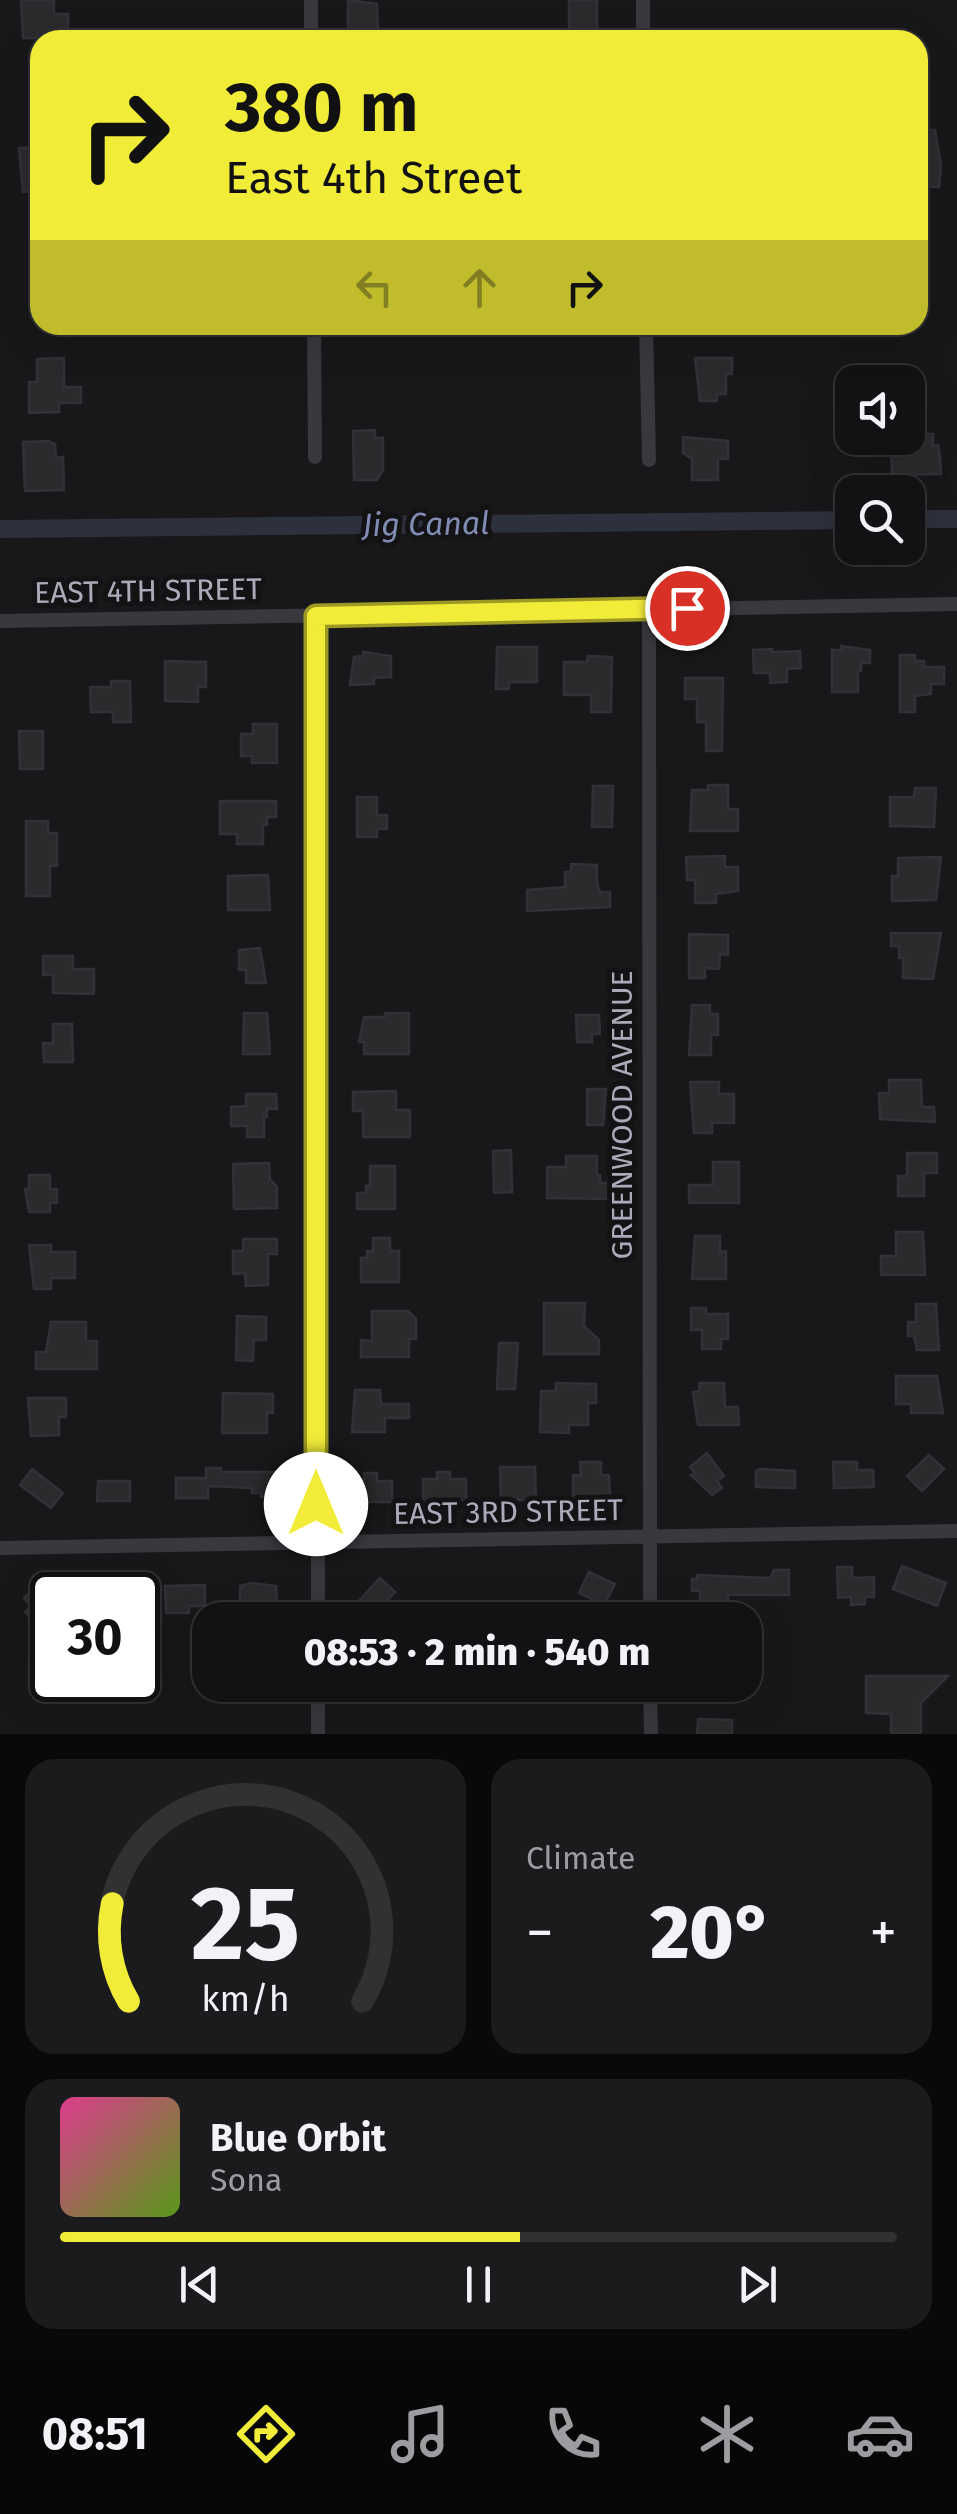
<!DOCTYPE html>
<meta charset="utf-8">
<style>
body{margin:0;font-family:"Fira Sans",sans-serif;background:#1b1a1c;color:#f1f3f6;height:100vh;display:flex;flex-direction:column;font-size:38px;white-space:nowrap}
*{box-sizing:border-box;margin:0}
p{font-size:32px;color:#9c9da0}
.icon{flex:none;width:55px;height:55px;fill:none;stroke:currentColor;stroke-width:2;stroke-linecap:round;stroke-linejoin:round}
.map{position:relative;height:1734px;overflow:hidden}
.side{display:flex;flex-direction:column;gap:25px;padding:25px;background:#0a090a;flex:1}
.side>*{flex:none}
.top-card{position:absolute;left:30px;top:30px;width:898px;height:305px;border-radius:30px;box-shadow:0 10px 40px #0002,0 0 0 2px #313133;background:#f1ec38;color:#111;overflow:hidden}
.buttons{position:absolute;left:835px;top:365px;display:grid;gap:20px}
.buttons a{display:grid;place-items:center;width:90px;height:90px;border-radius:20px;background:#121113;box-shadow:0 10px 40px #0002,0 0 0 2px #313133;font-size:50px}
.speed{position:absolute;left:30px;top:1572px;display:flex;gap:20px;font-size:50px;font-weight:700;text-align:center}
.speed>*{display:grid;place-content:center;width:130px;height:130px;border-radius:50%;background:#121113;box-shadow:0 10px 40px #0002,0 0 0 2px #313133;line-height:1}
.speed .limit{border:5px solid #111;border-radius:15px;background:#fff;color:#111}
.pin{position:absolute;display:grid;place-items:center;width:85px;height:85px;color:#fff;margin:-42px;border:5px solid #fff;border-radius:50%;box-shadow:0 2px 10px #0007}
.me{position:absolute;width:110px;margin:-55px;rotate:0deg;stroke-linejoin:round;filter:drop-shadow(0 0 8px #0008)}
.turn{display:flex;align-items:center;gap:35px;height:210px;padding:0 30px;font-size:45px}
.turn .icon{width:130px;height:130px;stroke-width:2.5}
.turn b{display:block;font-size:70px;line-height:85px}
.lanes{display:flex;align-items:center;height:95px;padding:0 30px;background:#0003;justify-content:center;gap:50px;direction:ltr}
.lanes .off{opacity:.35}
.big{font-size:75px;font-weight:800;line-height:1.1}
.side .tile{flex:1;display:flex;flex-direction:column;justify-content:center;gap:15px;min-width:0;padding:0 35px;border-radius:30px;background:#1b1a1c}
.side .dial{align-items:center;gap:0}
.dial svg{height:260px;overflow:visible;fill:none;stroke:#313133;stroke-width:7;stroke-linecap:round;text-anchor:middle}
.dial text{fill:#f1f3f6;stroke:none}
.song{display:flex;align-items:center;gap:30px}
.cover{width:120px;height:120px;border-radius:15px;background:linear-gradient(135deg,hsl(330 70% 55%),hsl(90 70% 35%))}
.played{height:10px;border-radius:5px;background:linear-gradient(90deg,#f1ec38 55%,#313133 55%)}
.keys{display:flex;justify-content:space-around;direction:ltr}
.heat{display:flex;justify-content:space-between;align-items:center;font-size:55px;direction:ltr}
.side .tiles{flex:1;display:grid;gap:25px;grid-template-columns:1fr 1fr}
.tile:last-child{grid-column:span 2}
.trip{position:absolute;left:192px;top:1602px;width:570px;height:100px;border-radius:30px;background:#121113;box-shadow:0 10px 40px #0002,0 0 0 2px #313133;font-weight:800;line-height:100px;text-align:center}
.tab-bar{display:flex;height:160px;justify-content:space-around;align-items:center;background:#070708;color:#9c9da0}
.tab-bar .icon{width:70px;height:70px}
.tab-bar .active{color:#f1ec38}
.tab-bar b{font-size:45px;color:#f1f3f6}
.map>svg:first-child{display:block}
.lines{fill:none;stroke-linecap:round;stroke-linejoin:round}
.canal{stroke:#2d313d;stroke-width:18}
.building{fill:#2b2a2d;stroke:#333135;stroke-width:2.5}
.minor{stroke:#39383e;stroke-width:14}
.route-casing{stroke:#9d9924;stroke-width:25}
.route{stroke:#f1ec38;stroke-width:18}
.labels{text-anchor:middle;stroke-width:10;stroke-linejoin:round;paint-order:stroke}
.street-label{font-size:30px;fill:#aaaab9;stroke:#131214}
.water-label{font-size:32px;font-style:italic;fill:#818cb3;stroke:#131214}
</style>
<div class="map">
<svg width="957" height="1734" viewBox="0 0 957 1734">
<rect width="100%" height="100%" fill="#181719"/>
<g class="lines">
<path class="canal" d="M908,519h49
M0,529l852,-9"/>
</g>
<path class="building" d="M21,0h33v14h14v24h-45z
M348,0l29,4 1,29h-30z
M569,0h28v34h-28z
M918,130h17l6,35 -2,22h-21z
M40,147v44l-17,1 -4,-44z
M64,358v29h17v16h-22v9l-30,1v-31h8v-23z
M695,358h37v16h-6v20h-9v7h-17z
M375,430v8h8v32l-6,10h-23l-1,-49z
M908,434h25v12l5,-1 2,12 1,17 -49,1 -1,-31 17,-1z
M683,437l45,4v18h-10v21h-26v-21l-9,-6z
M49,441l6,3 1,14 7,-1 1,33 -39,1 -2,-49z
M841,646l29,4v13h-9v8h-3v21h-26v-42h9z
M497,647h40v35h-28v7h-13z
M772,649v3l28,-1 1,17 -14,1v13l-17,1v-10h-16l-1,-23z
M363,652l28,4v21l-17,1v6l-24,1 4,-28 9,-1z
M900,655h15v6h9v6h20v17h-13v10l-16,2v16h-15z
M588,656l24,1 -1,55h-20v-17h-27v-33h23z
M165,661l41,1v25h-8v15l-33,-1z
M685,678h38l-1,73h-16v-29h-9v-23h-12z
M111,681h19l1,41h-18v-10h-22l-1,-25h21z
M253,724h24v39h-25v-7h-11v-22h12z
M19,731h24v38h-23z
M708,785h20v24h10v22h-48l2,-41h16z
M593,786h20l-1,41h-20z
M915,788h21l-2,39 -44,-1v-29h24z
M357,797h20v18h10v14h-10v8h-20z
M220,801h56v16h-9v8h-4v19h-26v-10h-17z
M26,821h22v12h9v33h-7v30h-24z
M725,856v11h13v24l-22,3v9h-21v-23h-8l-1,-23z
M941,857l-5,43 -44,1v-25h6v-18z
M571,864l26,1v17l3,10h10v15l-83,4v-21l38,-3v-15h6z
M268,875l2,35h-42v-34z
M891,933h50l-8,46 -30,-1v-20h-4v-12h-8z
M689,934l39,1v20l-8,-1 -1,15 -14,-1v10h-16z
M260,948l6,35h-20v-13h-7v-20z
M43,956h30v13h21v25l-41,-1v-18h-10z
M692,1005h18v9h8v21h-7v20h-22z
M244,1013h23l3,41h-27z
M385,1013h24v41h-45v-12h-5l5,-25h21z
M576,1015h23l1,19h-8v8h-15z
M53,1024h19l1,38h-29l-1,-19h10z
M889,1080h32l1,27h12l1,15 -55,-3 -1,-26h10z
M690,1082h29v12h15v29h-22v10h-18z
M587,1089h19l-3,36h-16z
M396,1091v19h14v27h-47v-26h-10v-19z
M246,1094h30l1,15h-10v8h-3v20h-17v-11h-16v-19l15,-1z
M511,1150l1,42 -18,1 -1,-42z
M907,1153h30v20h-13v23h-26v-20h9z
M566,1156h31v19h3v8h9v16l-62,-1v-31h19z
M713,1162h26v41h-50v-18h24z
M269,1163l1,16 7,8v21l-43,1 -1,-45z
M370,1166h25v43h-38v-16h9v-7h4z
M29,1175h21v14h7v14h-7v9h-21l-4,-23h4z
M896,1232h27l2,43h-44v-19h15z
M695,1236h25v16l6,-1v28h-34z
M373,1238h17v13h9v31h-38v-24h6v-7h6z
M243,1239h34v15h-9v31l-22,1 -1,-13 -12,1v-23h10z
M29,1245h22v7h24v26h-24v11h-17z
M544,1303h41l-1,23 15,14v14h-55z
M916,1304h20l3,46h-22l-3,-14h-6v-14h8z
M691,1308h15v6h22v25h-7v10h-19v-19h-11z
M372,1311h36l8,8v20h-7v18h-48v-17l11,1z
M237,1316l29,1v23h-12l-1,21 -17,-1z
M51,1322h35v19h11v28h-61v-17h10z
M499,1343h19l-3,46h-18z
M896,1376h41l6,37h-32v-9h-15z
M556,1383l40,1v19h-8v22h-19v8l-29,-1 1,-41h15z
M699,1383h25l1,24h13l1,18h-41l-5,-33 7,-1z
M355,1390h25l1,14h28v14h-24v14h-33z
M223,1393l50,1v19h-6v20h-45z
M28,1398h38v19h-7v18l-28,1z
M707,1453l17,23 -7,5 5,7 -10,7 -21,-20 4,-2 -5,-6z
M929,1455l15,14 -22,22 -15,-15z
M580,1462h21v13h8l1,22h-37v-22h8z
M833,1462h24v8h16l1,17 -40,1z
M500,1467h35l1,33h-35z
M206,1468h15v4h58v25h-18v-4h-9v-5l-44,-2v12h-32v-20h30z
M32,1469l31,24 -12,15 -31,-23z
M760,1469l35,2v17l-39,-1v-16z
M437,1472h13v7h16v22h-43v-22h14z
M364,1473h13v8h15v21h-39v-22h11z
M98,1481h32v20h-33z
M902,1566l44,17 -9,23 -44,-17z
M837,1567h15v9l4,2 18,-1v20h-9v7l-14,1v-8l-13,1z
M774,1570h15v25h-61v8l-28,1v-13h-8v-12h5v-4l73,3z
M589,1572l26,12 -11,21 -25,-12z
M380,1578l15,14 -22,23 -15,-13z
M251,1583l25,3 1,16h-7v10h-15l-1,-9h-14v-17z
M39,1584l13,14v27l-9,-9 -8,7 -10,-11 6,-6 -7,-8z
M205,1585v21h-16v7h-23l-1,-27z
M29,1661h23v30h-12v-9h-11z
M866,1676h82l-27,27v29l-7,2h-23v-20l-25,-1z
M698,1719l34,1v14h-35z"/>
<g class="lines">
<path class="minor" d="M311,0v40
M643,0v40
M314,325l1,132
M646,325l3,135
M649,609l1,1011
M316,616l2,1004
M0,621l957,-17
M0,1548l957,-17
M650,1685l1,49
M318,1734v-49"/>
</g>
<g class="lines">
<g class="route-casing">
<path id="route" d="M316,1504v-888l371,-8"/>
</g>
<use href="#route" class="route"/>
</g>
<g class="labels">
<g class="street-label">
<text transform="translate(148 591) rotate(-1)" y="10">EAST 4TH STREET</text>
<text transform="translate(622 1115) rotate(-90)" y="10">GREENWOOD AVENUE</text>
<text transform="translate(508 1512) rotate(-1)" y="10">EAST 3RD STREET</text>
</g>
<g class="water-label">
<text transform="translate(426 524) rotate(-1)" y="11">Jig Canal</text>
</g>
</g>
</svg>
<div class="buttons">
<a><svg class="icon" aria-label="sound" viewBox="0 0 24 24"><path d="M4 9h4l5-4v14l-5-4H4zM17 9q2 3 0 6"/></svg></a>
<a><svg class="icon" aria-label="search" viewBox="0 0 24 24"><circle cx="10" cy="10" r="6"/><path d="M15 15l6 6"/></svg></a>
</div>
<div class="speed"><div class="limit">30</div></div>
<div class="pin" style="left:687px;top:608px;background:#d93025"><svg class="icon" aria-label="arrive" viewBox="0 0 24 24"><path d="M6 21V4h12l-3 4 3 4H6"/></svg></div>
<svg class="me" style="left:316px;top:1504px" viewBox="-20 -20 40 40"><circle r="19" fill="#fff"/><path d="M0-13L10 11 0 6-10 11z" fill="#f1ec38"/></svg>
<div class="trip">08:53 · 2 min · 540 m</div>
<div class="top-card">
<div class="turn"><svg class="icon" aria-label="right" viewBox="0 0 24 24"><path d="M7 20v-9h11M14 6l5 5-5 5"/></svg><div><b>380 m</b>East 4th Street</div></div>
<div class="lanes"><svg class="icon off" aria-label="left" viewBox="0 0 24 24"><path d="M17 20v-9H6M10 6l-5 5 5 5"/></svg><svg class="icon off" aria-label="ahead" viewBox="0 0 24 24"><path d="M12 20V5M6 11l6-6 6 6"/></svg><svg class="icon" aria-label="right" viewBox="0 0 24 24"><path d="M7 20v-9h11M14 6l5 5-5 5"/></svg></div>
</div>
</div>
<section class="side">
<div class="tiles">
<div class="tile dial"><svg viewBox="0 0 100 80">
<path d="M14 69A42 42 0 1 1 86 69"/>
<path d="M14 69A42 42 0 0 1 9 39" stroke="#f1ec38"/>
<text x="50" y="56" font-size="32" font-weight="700">25</text>
<text x="50" y="72" font-size="11">km/h</text>
</svg></div>
<div class="tile"><p>Climate</p>
<div class="heat"><a>−</a><b class="big">20°</b><a>+</a></div>
</div>
<div class="tile">
<div class="song"><i class="cover"></i><div><b>Blue Orbit</b><p>Sona</p></div></div>
<div class="played"></div>
<div class="keys"><svg class="icon" aria-label="previous" viewBox="0 0 24 24"><path d="M18 5L8 12l10 7zM5 5v14"/></svg><svg class="icon" aria-label="pause" viewBox="0 0 24 24"><path d="M8 5v14M16 5v14"/></svg><svg class="icon" aria-label="next" viewBox="0 0 24 24"><path d="M6 5l10 7-10 7zM19 5v14"/></svg></div>
</div>
</div>
</section>
<nav class="tab-bar">
<b>08:51</b>
<svg class="icon active" aria-label="directions" viewBox="0 0 24 24"><path d="M12 3l9 9-9 9-9-9zM9 14v-3h6M13 9l2 2-2 2"/></svg>
<svg class="icon" aria-label="music" viewBox="0 0 24 24"><path d="M9 18V5l10-2v13"/><circle cx="6" cy="18" r="3"/><circle cx="16" cy="16" r="3"/></svg>
<svg class="icon" aria-label="phone" viewBox="0 0 24 24"><path d="M5 4h4l2 5-3 2q2 4 5 5l2-3 5 2v4C11 20 4 13 5 4z"/></svg>
<svg class="icon" aria-label="climate" viewBox="0 0 24 24"><path d="M12 3v18M4 7l16 10M4 17L20 7"/></svg>
<svg class="icon" aria-label="car" viewBox="0 0 24 24"><path d="M5 17H2v-5l4-1 3-4h7l3 4 3 1v5h-3M9 17h6M6 11h13"/><circle cx="7" cy="17" r="2"/><circle cx="17" cy="17" r="2"/></svg>
</nav>
